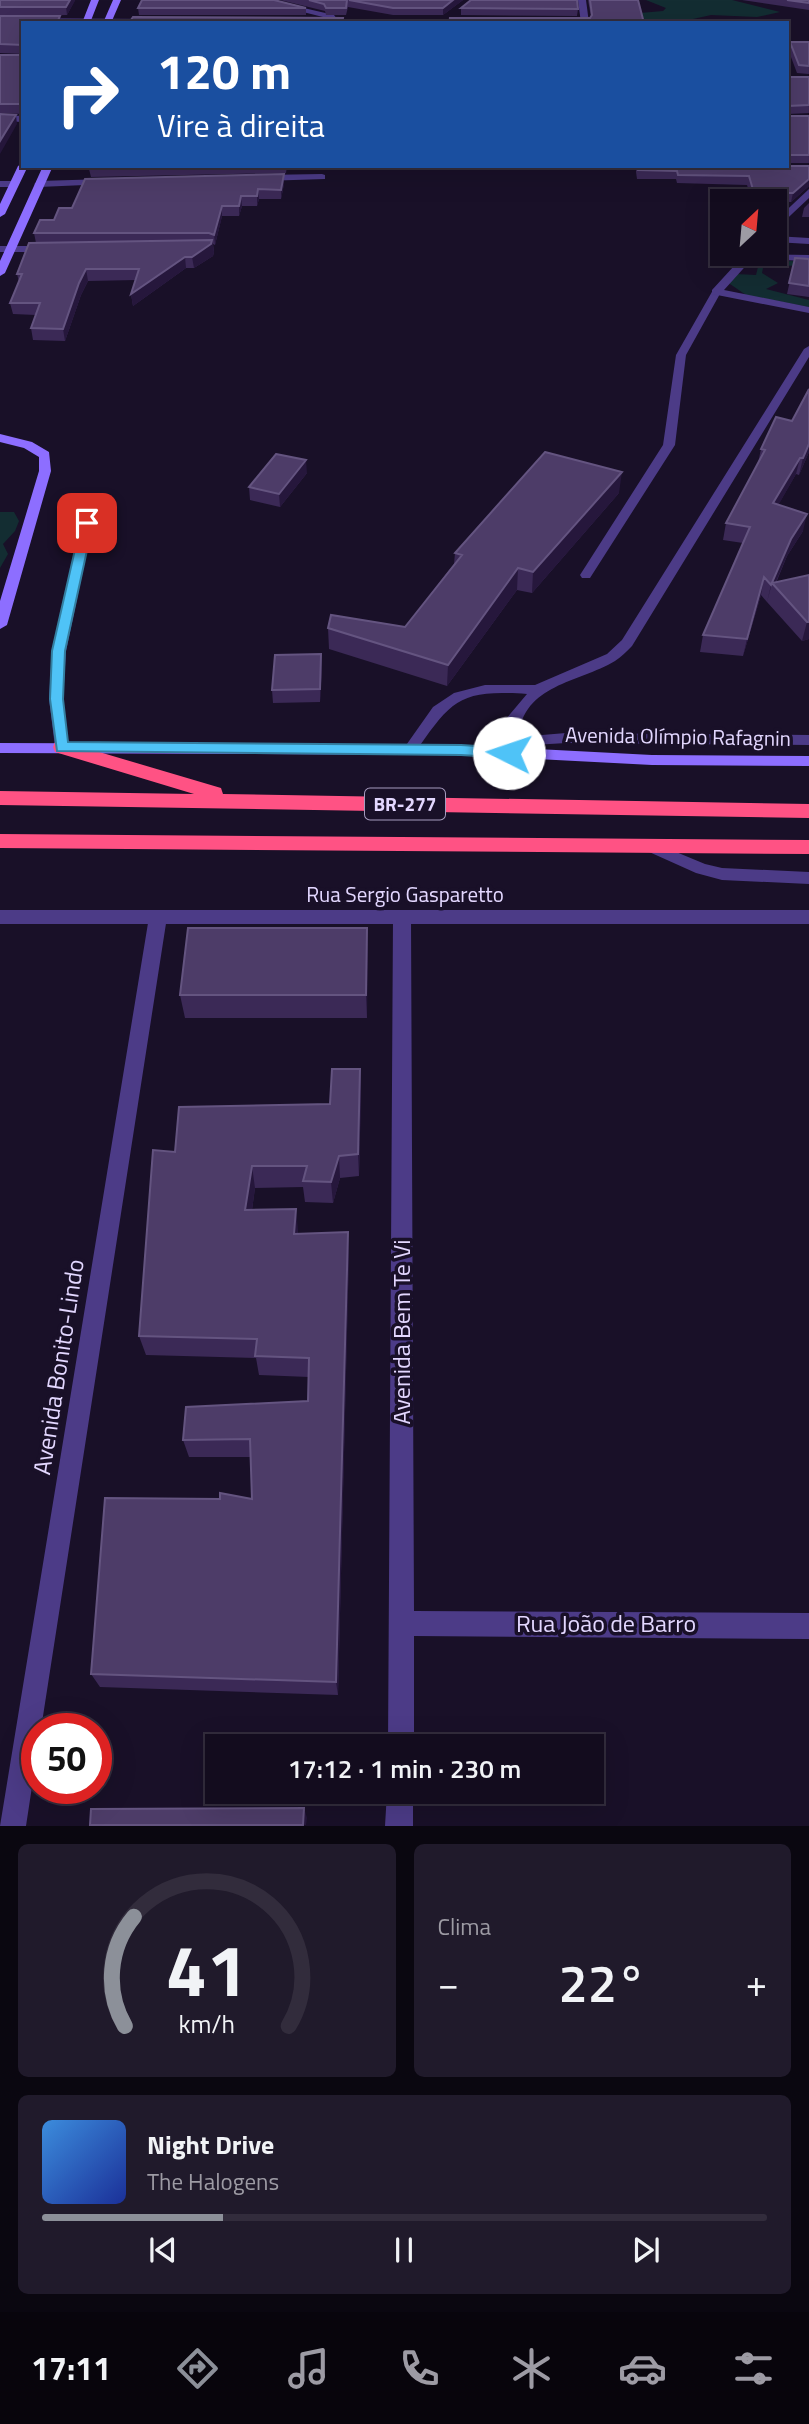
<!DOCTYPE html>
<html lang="pt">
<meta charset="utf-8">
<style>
body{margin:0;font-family:"Titillium Web",sans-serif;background:#201a2b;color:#f1f3f6;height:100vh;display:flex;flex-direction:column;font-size:26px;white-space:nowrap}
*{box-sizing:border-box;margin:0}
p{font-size:23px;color:#9d9ba4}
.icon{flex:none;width:38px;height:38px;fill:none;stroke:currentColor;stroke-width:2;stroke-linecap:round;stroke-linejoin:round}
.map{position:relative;height:1826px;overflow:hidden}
.side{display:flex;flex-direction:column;gap:18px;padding:18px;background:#0a0710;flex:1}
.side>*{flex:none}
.top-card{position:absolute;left:21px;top:21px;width:768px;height:147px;border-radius:0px;box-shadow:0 7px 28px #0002,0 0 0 2px #322c3c;background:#1a4fa0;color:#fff;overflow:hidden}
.needle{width:46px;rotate:26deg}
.buttons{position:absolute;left:710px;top:189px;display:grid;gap:14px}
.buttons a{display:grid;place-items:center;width:77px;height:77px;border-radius:0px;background:#130c1e;box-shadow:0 7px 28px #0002,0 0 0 2px #322c3c;font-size:35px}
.speed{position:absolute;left:21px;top:1713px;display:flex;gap:14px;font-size:35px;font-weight:700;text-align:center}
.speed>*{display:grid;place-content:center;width:91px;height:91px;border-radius:50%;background:#130c1e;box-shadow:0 7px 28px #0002,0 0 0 2px #322c3c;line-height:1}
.speed .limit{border:10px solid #d22;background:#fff;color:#111}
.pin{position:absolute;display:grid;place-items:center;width:60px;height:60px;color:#fff;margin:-30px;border-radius:14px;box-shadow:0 4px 10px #0006}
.me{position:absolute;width:77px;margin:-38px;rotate:274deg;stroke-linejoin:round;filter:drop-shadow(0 0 5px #0008)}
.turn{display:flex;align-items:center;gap:24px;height:147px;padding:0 21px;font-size:32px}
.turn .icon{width:91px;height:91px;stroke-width:2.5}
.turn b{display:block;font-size:49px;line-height:60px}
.big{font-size:52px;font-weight:600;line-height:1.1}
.side .widget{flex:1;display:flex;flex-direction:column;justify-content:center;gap:10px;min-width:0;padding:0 24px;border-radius:10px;background:#201a2b}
.side .dial{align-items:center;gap:0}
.dial svg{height:182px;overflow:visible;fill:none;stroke:#322c3c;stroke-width:7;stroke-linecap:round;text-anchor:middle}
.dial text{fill:#f1f3f6;stroke:none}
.song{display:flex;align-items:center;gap:21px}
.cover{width:84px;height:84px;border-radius:10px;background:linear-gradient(135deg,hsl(210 70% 55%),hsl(230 70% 35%))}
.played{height:7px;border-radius:4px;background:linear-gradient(90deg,#8c9099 25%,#322c3c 25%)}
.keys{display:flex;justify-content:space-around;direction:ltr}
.heat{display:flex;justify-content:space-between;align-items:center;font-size:38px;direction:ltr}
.side .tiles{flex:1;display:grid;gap:18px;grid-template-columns:1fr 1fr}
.widget:last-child{grid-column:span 2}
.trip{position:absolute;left:205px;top:1734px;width:399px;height:70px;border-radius:0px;background:#130c1e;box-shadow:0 7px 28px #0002,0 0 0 2px #322c3c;font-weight:600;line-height:70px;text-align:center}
.tabs{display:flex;height:112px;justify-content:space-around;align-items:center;background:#08050c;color:#9d9ba4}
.tabs .icon{width:49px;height:49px}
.tabs .active{color:#8c9099}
.tabs b{font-size:32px;color:#f1f3f6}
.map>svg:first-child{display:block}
.green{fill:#132d32}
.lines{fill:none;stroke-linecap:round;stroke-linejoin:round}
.service{fill:#4c3b87;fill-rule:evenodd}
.minor{fill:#4c3b87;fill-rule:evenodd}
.tertiary{fill:#4c3b87;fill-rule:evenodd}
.secondary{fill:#8d6eff;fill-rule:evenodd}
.motorway{fill:#ff5284;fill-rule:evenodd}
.wall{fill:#3b2956}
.shaded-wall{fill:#26173c}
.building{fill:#4d3c68;stroke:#645480;stroke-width:2}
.route{fill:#4fc3f7;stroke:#337fa1;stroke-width:2}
.labels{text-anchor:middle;stroke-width:7;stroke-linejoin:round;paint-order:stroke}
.shield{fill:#191028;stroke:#a69bbe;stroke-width:2}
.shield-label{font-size:19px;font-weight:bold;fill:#e3d7ff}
.street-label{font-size:21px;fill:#e3d7ff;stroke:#191028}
.near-street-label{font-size:24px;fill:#e3d7ff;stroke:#191028}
</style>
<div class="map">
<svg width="809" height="1826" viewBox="0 0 809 1826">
<rect width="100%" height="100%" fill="#191028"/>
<path class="green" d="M646,0h86l48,12 -23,5 -46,-2 -36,8h-28l-7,-10 23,-2 3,-3z
M792,261l10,2 -2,3 -32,-1 -5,3 -1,5 16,10 -12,6 43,11v7l-63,-12 -16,-11 -1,-3 7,-7 20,1 3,-12z
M0,512h14l5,9 -4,10 -12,13 5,10 -8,14z"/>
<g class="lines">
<path class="service" d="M713,290l8,2 -35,63 -11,90 -85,133h-8l-2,-3 83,-130 13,-90z
M809,346v11l-177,289c-5,5 -11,11 -17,15 -37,22 -91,23 -97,76l48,-4 243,2v10l-243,-2 -49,3 -3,10 -5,2 -7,-5 4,-34 21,-25c-69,-5 -76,7 -113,60h-10l-2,-3 31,-44 21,-14 31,-8h50l72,-31 15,-14 182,-291z
M87,519l6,4 -27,128 -3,48 6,48 -7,5 -7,-5 -6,-48 3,-48 29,-128z
M652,842l53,22 17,4 87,4v12l-87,-4 -26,-7 -49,-22 -3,-4 3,-4z"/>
<path class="minor" d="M255,0h14l65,15 3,4h135l4,2 -157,2v-4h12z
M578,0h8l3,23h-8z
M0,18l154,1 4,2 -158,1z
M0,115l23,1v6l-23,-1z
M623,166h40l1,1c-9,5 -31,4 -41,-1z
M322,174l3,1v4l-62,2 -5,-3 5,-3z
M105,179l5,3 -2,2 -69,3 -5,-3 5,-3z
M0,181h14l5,3 -5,3h-14z
M809,189v9l-34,32v-9z
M775,236l34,2v6l-34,-2z
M0,246h49l5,3 -5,3h-49z
M745,254l64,1v6l-57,-2 -28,31 85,17v6l-97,-19v-4z
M158,910l6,2 3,5 -126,812h-4v25l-11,72h-26l149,-909 3,-5z
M402,911l6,2 3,5 3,693 395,2v26l-395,-3v110h-26l5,-828 3,-5z
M387,1792h26v34h-28z"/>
<path class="tertiary" d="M0,910h809v14h-809z"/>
<path class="secondary" d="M91,0h8l-9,23h-8z
M113,0h8l-10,23h-8z
M23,163v3h5l-23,48 -5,3v-13l18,-38z
M43,166h10l-48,107 -5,3v-15z
M0,434l32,8 17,10 2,19 -44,154 -7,4v-28l39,-130v-14l-15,-9 -24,-6z
M0,743l461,2 191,10 157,1v10l-157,-1 -191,-10 -461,-2z"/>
<path class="motorway" d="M62,741l159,47 2,6 586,10v14l-809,-13v-14l194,3 -139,-42 -2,-5 2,-5z
M0,834l809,6v14l-809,-6z"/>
</g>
<path class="wall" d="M0,0h75l-8,15 -39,1h32l1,7h-38v91l-23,-1v-58h21l2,-1 -23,-1z
M280,0h183l-20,15h-50l-45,-8 -2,8h-20l-1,-4z
M588,0h50l6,23h-195v-5h141l1,-1z
M742,0h67v10z
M138,8h168v7h-167z
M461,8l117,1 -1,7 -116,-1z
M790,42h19v32l-12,-1 -9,-24z
M788,77h21v36l-21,1z
M788,114l2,2h19v47h-21z
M90,166h197l-1,7 -195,4 -2,-8z
M636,166h173v20l-18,16 -39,-1 -5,-16 -70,-2 -1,-4h-39l-1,-7z
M284,174v10l-3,15h-22l-2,7h-15l-3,10h-17l-7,29 -2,-1 1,8 -1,4 -19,12h-8l-53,38 -2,-12 5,-14 -48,1 -7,14 -16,46 -32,-1 -2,-12 5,-13 -23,-1 -3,-11 9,-21 -2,-8 19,-31 -2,-10 38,-25z
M809,203v14h-7l2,-9z
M795,258l14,1v38l-22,-3z
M809,389v63l-10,23 -3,-1 -18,31 25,26 -16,25 -11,27 33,-8v64l-7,2 -35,-39 1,-2 -1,2 -6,-7 -18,61 -43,-4 3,-17 40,-92 -20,-3 3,-17 32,-60 3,-14 31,-28z
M307,473l-27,34 -30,-7 -1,-13z
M619,493l-87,100 -15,-3 -70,96 -118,-37 -1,-21 77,-1 49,-63 1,-11z
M321,654l1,13 -2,35 -47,1 -1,-13z
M367,928v90h-182l-5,-23z
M360,1069l1,22 -2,85 -19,2 -7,25 -28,-1 -2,-15 -48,1 -3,22 46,20v4l51,18 -11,443 -238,-8 -9,-13 161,-175 -1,-42h-62l-6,-17 125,-39 1,-24 -50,-2 -3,-17 -110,-3 -7,-19 36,-184 155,-48z"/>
<path class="shaded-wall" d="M70,0h5v1l-8,14 -1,-8z
M453,0h10l-20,15v-7z
M16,115l1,9 -17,30v-13z
M284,174v10l-3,15v-9z
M809,179v7l-18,16 2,-9z
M258,189l1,10 -2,7v-10z
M241,196l1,10 -3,10v-10z
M222,206v10l-7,29 -1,-10z
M212,240l2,12 -1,4 -19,12 -2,-11z
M185,257l1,11 -53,38 -2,-12z
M86,269l2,12 -7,14 -16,46 -2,-12 16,-46z
M809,444v8l-10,23 4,-17z
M800,458l-4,16 -26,46 3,-17z
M306,460l1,13 -27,34 -1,-13z
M622,472l-3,21 -87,100 1,-21z
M807,514l-4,17 -16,25 -13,30 -2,-3 -5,19 4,-17 20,-46z
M518,568l-1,22 -70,96 1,-21z
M764,577l-3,18 -18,61 4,-17z
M807,622h2v17l-7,2z
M321,654l1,13 -2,35v-13z
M367,928l1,23 -1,67 -1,-23z
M360,1069l1,22 -2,85 -1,-22z
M339,1156l1,22 -7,25 -2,-21z
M252,1166l3,22 -6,43 -4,-21z
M296,1209l2,21 -1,25 -3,-21z
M348,1232l1,20 -11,443 -2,-13z
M304,1808l3,10 -1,7h-3z"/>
<path class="building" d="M0,0h70l-4,7h-66z
M142,0h132l32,8h-168z
M309,0h38l-1,8h-20l-2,-4z
M349,0h104l-10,8h-50z
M471,0h106l1,9 -117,-1z
M590,0h48l6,23h-167l-28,-5h141l2,-3z
M787,0h22v3z
M0,16h60l-3,7h-34v22l-23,-1z
M133,17l210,1 -1,5h-213z
M790,42h19v24l-10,-1z
M23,54v50h-23v-49h21z
M788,77h21v28l-21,1v2z
M0,114l16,1 -16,26z
M788,114l2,2h19v39h-21z
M90,166h119l-120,3z
M637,166h172v13l-16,14h-39l-5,-17 -71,-1 -1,-4 -39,-1z
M284,174l-3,16 -23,-1 -1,7h-16l-2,10h-17l-8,29 -5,-2h-175l6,-13h14l5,-12h13l13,-29z
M212,240l-1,4 -19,13h-7l-54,37 8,-25h-53l-7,14 -16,46 -32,-1 9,-25h-30l12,-29h-5l12,-31z
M795,258l14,1v27l-20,-3z
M809,389v55l-6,14h-3l-27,45 34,11 -16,25 -20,46 -7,-8 -17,62 -44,-4 47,-108 -24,-4 39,-73 -4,-1 15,-32 16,4z
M545,452l77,20 -89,100 -15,-4 -70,97 -120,-37 3,-13 74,12 57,-72 -7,-2z
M276,454l30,6 -27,34 -30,-7z
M809,575v47h-2l-35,-39z
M321,654l-1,35 -48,1 3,-35z
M188,928h179l-1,67h-186z
M332,1069h28l-2,85 -19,2 -8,26 -28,-1 4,-15h-55l-7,44 51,-1 -2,25 54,-2 -12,450 -245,-8 14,-176 115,1v-6l32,6 -2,-60 -67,1 3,-33 122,-6 1,-43 -54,-2 2,-17 -118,-3 14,-186 22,2 4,-45 151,-3z
M304,1808l-1,17h-213l1,-16z"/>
<path class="route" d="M87,519l6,4 -28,128 -2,48 5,43 393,3 48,3 7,5 -7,5 -48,-3 -404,-4 -7,-52 2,-48 29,-128z"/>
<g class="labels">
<rect class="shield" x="365" y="788.5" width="80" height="31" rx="5"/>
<g class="shield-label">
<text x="405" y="811">BR-277</text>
</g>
<g class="street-label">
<text transform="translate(678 737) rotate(1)" y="7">Avenida Olímpio Rafagnin</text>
<text x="405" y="902">Rua Sergio Gasparetto</text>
</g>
<g class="near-street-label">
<text transform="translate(402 1332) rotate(-90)" y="8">Avenida Bem Te Vi</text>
<text transform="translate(59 1367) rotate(-81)" y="8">Avenida Bonito-Lindo</text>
<text x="606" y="1632">Rua João de Barro</text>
</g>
</g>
</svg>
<div class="buttons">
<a><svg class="needle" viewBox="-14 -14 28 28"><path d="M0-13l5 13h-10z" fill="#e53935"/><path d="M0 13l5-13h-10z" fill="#9d9ba4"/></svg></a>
</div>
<div class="speed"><div class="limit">50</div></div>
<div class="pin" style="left:87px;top:523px;background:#d93025"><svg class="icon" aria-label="arrive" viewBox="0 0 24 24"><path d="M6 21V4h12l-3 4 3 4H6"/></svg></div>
<svg class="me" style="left:509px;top:753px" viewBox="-20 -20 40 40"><circle r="19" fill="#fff"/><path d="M0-13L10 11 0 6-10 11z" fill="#4fc3f7"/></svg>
<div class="trip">17:12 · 1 min · 230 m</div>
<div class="top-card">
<div class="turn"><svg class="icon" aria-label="right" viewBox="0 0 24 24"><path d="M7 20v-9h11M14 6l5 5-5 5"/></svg><div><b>120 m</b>Vire à direita</div></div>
</div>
</div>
<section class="side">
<div class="tiles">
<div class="widget dial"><svg viewBox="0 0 100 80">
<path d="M14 69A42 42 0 1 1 86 69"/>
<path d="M14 69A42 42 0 0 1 18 21" stroke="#8c9099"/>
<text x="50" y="56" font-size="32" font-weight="700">41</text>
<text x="50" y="72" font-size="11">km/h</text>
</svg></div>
<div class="widget"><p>Clima</p>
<div class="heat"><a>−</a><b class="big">22°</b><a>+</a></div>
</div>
<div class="widget">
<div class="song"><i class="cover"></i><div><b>Night Drive</b><p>The Halogens</p></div></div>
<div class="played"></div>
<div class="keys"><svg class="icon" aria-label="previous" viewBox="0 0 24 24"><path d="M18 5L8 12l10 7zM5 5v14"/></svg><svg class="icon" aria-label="pause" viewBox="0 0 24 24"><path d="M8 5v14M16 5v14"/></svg><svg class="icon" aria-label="next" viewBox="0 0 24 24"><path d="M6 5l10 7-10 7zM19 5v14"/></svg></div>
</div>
</div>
</section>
<nav class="tabs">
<b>17:11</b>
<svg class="icon active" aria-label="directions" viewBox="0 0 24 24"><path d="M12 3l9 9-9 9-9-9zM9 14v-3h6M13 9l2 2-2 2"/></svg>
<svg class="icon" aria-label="music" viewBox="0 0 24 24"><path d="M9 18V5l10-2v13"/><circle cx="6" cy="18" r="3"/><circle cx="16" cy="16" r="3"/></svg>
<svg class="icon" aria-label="phone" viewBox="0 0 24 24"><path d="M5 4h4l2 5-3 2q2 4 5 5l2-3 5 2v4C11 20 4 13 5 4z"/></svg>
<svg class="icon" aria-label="climate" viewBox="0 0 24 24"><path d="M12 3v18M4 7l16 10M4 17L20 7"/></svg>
<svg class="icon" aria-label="car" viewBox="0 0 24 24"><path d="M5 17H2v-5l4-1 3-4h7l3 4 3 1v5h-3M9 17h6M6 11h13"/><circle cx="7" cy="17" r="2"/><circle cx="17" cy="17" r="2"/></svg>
<svg class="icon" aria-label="filters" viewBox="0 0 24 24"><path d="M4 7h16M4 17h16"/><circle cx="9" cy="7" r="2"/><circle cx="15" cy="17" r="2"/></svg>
</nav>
